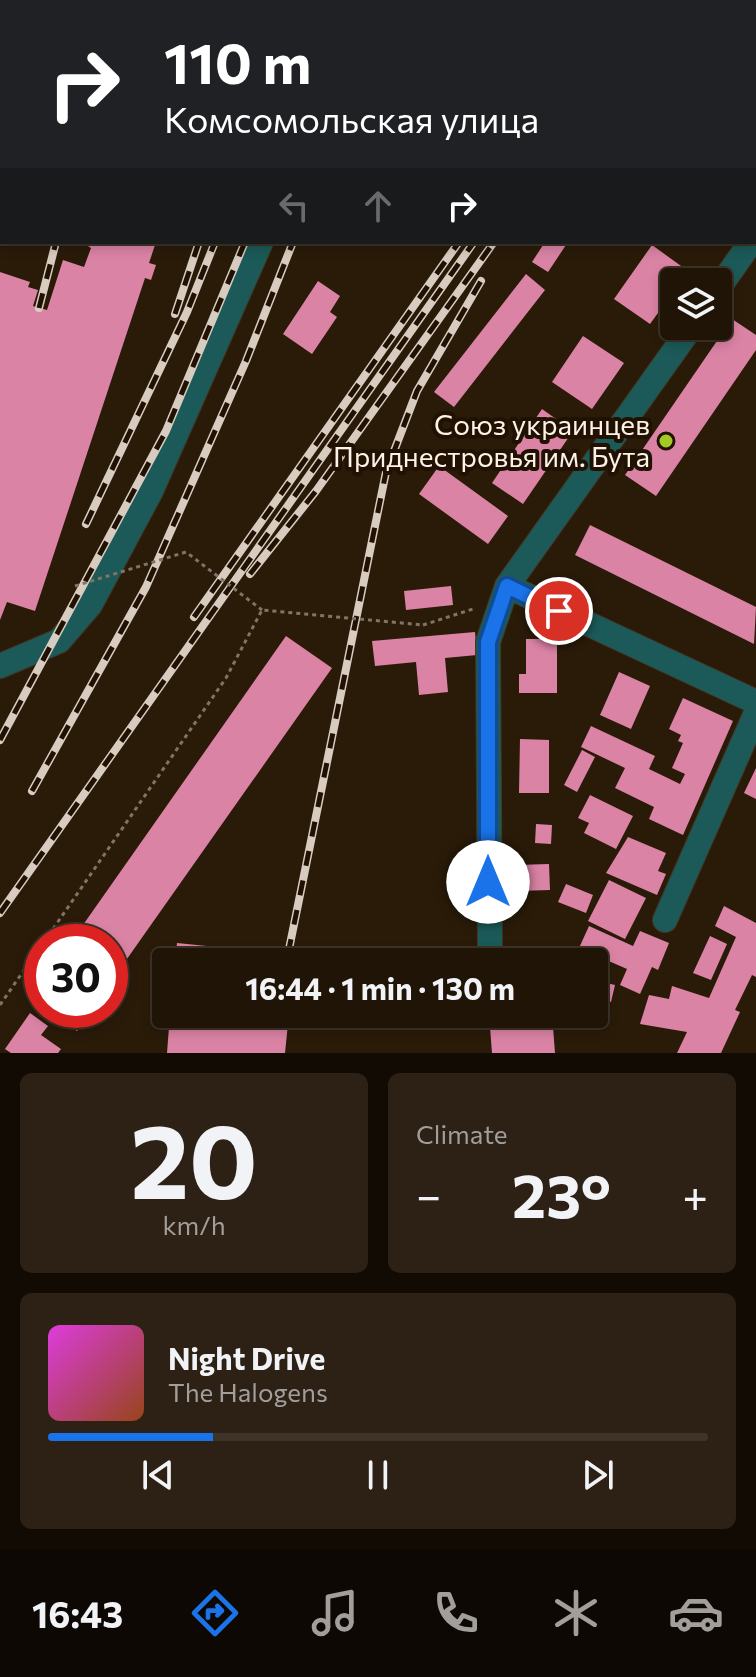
<!DOCTYPE html>
<meta charset="utf-8">
<style>
body{margin:0;font-family:Commissioner,sans-serif;background:#2d2115;color:#f1f3f6;height:100vh;display:flex;flex-direction:column;font-size:30px;white-space:nowrap}
*{box-sizing:border-box;margin:0}
p{font-size:26px;color:#a29e9b}
.icon{flex:none;width:44px;height:44px;fill:none;stroke:currentColor;stroke-width:2;stroke-linecap:round;stroke-linejoin:round}
.map{position:relative;height:1053px;overflow:hidden}
.sheet{display:flex;flex-direction:column;gap:20px;padding:20px;background:#120b04;flex:1}
.sheet>*{flex:none}
.banner{position:absolute;left:0px;top:0px;width:756px;height:244px;box-shadow:0 4px 12px #0003,0 0 0 2px #3d3328;background:#202124;color:#fff;overflow:hidden}
.controls{position:absolute;left:660px;top:268px;display:grid;gap:16px}
.controls a{display:grid;place-items:center;width:72px;height:72px;border-radius:8px;background:#201407;box-shadow:0 4px 12px #0003,0 0 0 2px #3d3328;font-size:40px}
.speed{position:absolute;left:24px;top:924px;display:flex;gap:16px;font-size:40px;font-weight:700;text-align:center}
.speed>*{display:grid;place-content:center;width:104px;height:104px;border-radius:50%;background:#201407;box-shadow:0 4px 12px #0003,0 0 0 2px #3d3328;line-height:1}
.speed .limit{border:12px solid #d22;background:#fff;color:#111}
.pin{position:absolute;display:grid;place-items:center;width:68px;height:68px;color:#fff;margin:-34px;border:4px solid #fff;border-radius:50%;box-shadow:0 2px 8px #0007}
.me{position:absolute;width:88px;margin:-44px;rotate:0deg;stroke-linejoin:round;filter:drop-shadow(0 0 6px #0008)}
.turn{display:flex;align-items:center;gap:28px;height:168px;padding:0 32px;font-size:36px}
.turn .icon{width:104px;height:104px;stroke-width:2.5}
.turn b{display:block;font-size:56px;line-height:68px}
.lanes{display:flex;align-items:center;height:76px;padding:0 32px;background:#0003;justify-content:center;gap:40px;direction:ltr}
.lanes .off{opacity:.35}
.big{font-size:60px;font-weight:700;line-height:1.1}
.sheet .tile{flex:1;display:flex;flex-direction:column;justify-content:center;gap:12px;min-width:0;padding:0 28px;border-radius:12px;background:#2d2115}
.sheet .dial{align-items:center;gap:0}
.dial b{font-size:104px;line-height:1}
.song{display:flex;align-items:center;gap:24px}
.cover{width:96px;height:96px;border-radius:12px;background:linear-gradient(135deg,hsl(300 70% 55%),hsl(20 70% 35%))}
.played{height:8px;border-radius:4px;background:linear-gradient(90deg,#1a73e8 25%,#3d3328 25%)}
.keys{display:flex;justify-content:space-around;direction:ltr}
.heat{display:flex;justify-content:space-between;align-items:center;font-size:44px;direction:ltr}
.sheet .tiles{flex:1;display:grid;gap:20px;grid-template-columns:1fr 1fr}
.tile:last-child{grid-column:span 2}
.trip{position:absolute;left:152px;top:948px;width:456px;height:80px;border-radius:8px;background:#201407;box-shadow:0 4px 12px #0003,0 0 0 2px #3d3328;font-weight:700;line-height:80px;text-align:center}
.tabs{display:flex;height:128px;justify-content:space-around;align-items:center;background:#0d0803;color:#a29e9b}
.tabs .icon{width:56px;height:56px}
.tabs .selected{color:#1a73e8}
.tabs b{font-size:36px;color:#f1f3f6}
.map>svg:first-child{display:block}
.building{fill:#db83a5}
.lines{fill:none;stroke-linecap:round;stroke-linejoin:round}
.minor-casing{stroke:#433524;stroke-width:26}
.path{stroke:#817465;stroke-width:3;stroke-dasharray:4 4;stroke-linecap:butt}
.minor{stroke:#1b5a58;stroke-width:24}
.rail-casing{stroke:#d8ccc0;stroke-width:8}
.rail{stroke:#201102;stroke-width:5;stroke-dasharray:15;stroke-linecap:butt}
.path-bridge{stroke:#817465;stroke-width:3;stroke-dasharray:4 4;stroke-linecap:butt}
.route-casing{stroke:#114b97;stroke-width:20}
.route{stroke:#1a73e8;stroke-width:14}
.poi-dot{fill:#a4c825;stroke:#201102;stroke-width:3}
.labels{text-anchor:middle;stroke-width:8;stroke-linejoin:round;paint-order:stroke}
.poi-label{font-size:28px;fill:#fdf2e7;stroke:#201102;text-anchor:end}
</style>
<div class="map">
<svg width="756" height="1053" viewBox="0 0 756 1053">
<rect width="100%" height="100%" fill="#2a1b09"/>
<path class="building" d="M82,242h74l-7,21 7,2 -5,15 -6,-2 -110,333 -28,-9 -7,18v-348l30,10 -2,5 10,3 -5,16 14,4 16,-50 21,7 7,-19z
M545,242h23l-20,30 -16,-10z
M652,245l36,26 -8,11h-6v9l-24,33 -36,-25z
M526,274l19,16 -91,117 -20,-15z
M318,281l22,15 -10,16 7,5 -25,37 -29,-20z
M732,319l24,16v15l-100,146 -31,-21z
M583,336l41,27 -32,46 -40,-27z
M542,409l31,22 -50,73 -31,-21z
M439,466l69,50 -20,28 -69,-50z
M590,525l166,82 -2,37 -179,-89z
M451,586l2,19 -47,5 -2,-19z
M475,632l2,23 -32,3 3,34 -29,3 -3,-33 -41,4 -3,-25z
M286,636l46,32 -222,315v-41h-39z
M526,639h31v54h-38v-19h7z
M619,672l31,14 -19,43 -31,-14z
M683,698l50,23 -50,114 -34,-16 5,-12 -39,-19 10,-20 -44,-21 10,-21 64,30 -6,13 31,15 5,-10 -13,-6 11,-25 -5,-2 3,-6 -12,-6z
M520,739l29,1v53h-30z
M582,750l13,7 -18,35 -13,-7z
M756,768v31l-12,-6z
M590,795l43,21 -17,33 -32,-16 5,-10 -11,-5z
M536,824l16,1 -1,19 -16,-1z
M628,837l38,16 -8,18 8,3 -9,21 -51,-22z
M549,864l1,26 -33,1 -1,-26z
M609,880l37,18 -21,41 -37,-18z
M566,884l27,11 -7,18 -28,-11z
M724,906l32,17v54l-4,-2 -17,35 5,2 -19,41h-44l10,-21 -47,-8 9,-29 20,4 3,-13 37,12 27,-61 -21,-11z
M589,926l44,20 7,-15 29,12 -11,27 -6,-3 -12,27 -20,-9 7,-16 -48,-21z
M710,936l17,8 -16,36 -18,-7z
M177,943l118,12 -1,7h-119z
M594,980l21,5 -4,17 -17,-3z
M42,983v24l-11,-8z
M47,1010h44l-14,21z
M30,1013l18,13 -7,9 20,14 -3,4h-47l-6,-4z
M170,1014h119l-4,39h-118z
M489,1014h63l3,39h-63z"/>
<g class="lines">
<g class="minor-casing">
<path id="minor" d="M126,2l2,-2
M386,2l1,-2
M0,42l2,1
M754,98l2,-3
M718,289l33,-47
M507,586l249,116
M0,666l59,-25 31,-36 61,-114 110,-249
M665,920l91,-207
M490,947l-2,-305 19,-56 185,-260"/>
</g>
<path class="path" d="M423,625l53,-17
M0,1005l42,-61"/>
<use href="#minor" class="minor"/>
<g class="rail-casing">
<path id="rail" d="M119,2l1,-2
M414,2l2,-2
M630,2l1,-2
M645,2l2,-2
M706,2l1,-2
M0,170l2,-3
M39,308l17,-66
M175,314l24,-72
M86,524l101,-212 28,-70
M250,574l66,-83 178,-249
M194,617l265,-375
M0,740l166,-309 79,-189
M32,791l114,-204 100,-226 47,-119
M0,913l474,-671
M288,954l98,-482 31,-81 64,-110"/>
</g>
<use href="#rail" class="rail"/>
<path class="path-bridge" d="M75,586l111,-34 76,58
M44,942l182,-264 36,-68 161,15"/>
</g>
<g class="lines">
<g class="route-casing">
<path id="route" d="M488,882v-240l19,-56 52,25"/>
</g>
<use href="#route" class="route"/>
</g>
<circle class="poi-dot" cx="666" cy="441" r="8"/>
<g class="labels">
<g class="poi-label">
<text x="650" y="435">Союз украинцев<tspan x="650" dy="32">Приднестровья им. Бута</tspan></text>
</g>
</g>
</svg>
<div class="controls">
<a><svg class="icon" aria-label="layers" viewBox="0 0 24 24"><path d="M12 4l9 5-9 5-9-5zM3 14l9 5 9-5"/></svg></a>
</div>
<div class="speed"><div class="limit">30</div></div>
<div class="pin" style="left:559px;top:611px;background:#d93025"><svg class="icon" aria-label="arrive" viewBox="0 0 24 24"><path d="M6 21V4h12l-3 4 3 4H6"/></svg></div>
<svg class="me" style="left:488px;top:882px" viewBox="-20 -20 40 40"><circle r="19" fill="#fff"/><path d="M0-13L10 11 0 6-10 11z" fill="#1a73e8"/></svg>
<div class="trip">16:44 · 1 min · 130 m</div>
<div class="banner">
<div class="turn"><svg class="icon" aria-label="right" viewBox="0 0 24 24"><path d="M7 20v-9h11M14 6l5 5-5 5"/></svg><div><b>110 m</b>Комсомольская улица</div></div>
<div class="lanes"><svg class="icon off" aria-label="left" viewBox="0 0 24 24"><path d="M17 20v-9H6M10 6l-5 5 5 5"/></svg><svg class="icon off" aria-label="ahead" viewBox="0 0 24 24"><path d="M12 20V5M6 11l6-6 6 6"/></svg><svg class="icon" aria-label="right" viewBox="0 0 24 24"><path d="M7 20v-9h11M14 6l5 5-5 5"/></svg></div>
</div>
</div>
<section class="sheet">
<div class="tiles">
<div class="tile dial"><b>20</b><p>km/h</p></div>
<div class="tile"><p>Climate</p>
<div class="heat"><a>−</a><b class="big">23°</b><a>+</a></div>
</div>
<div class="tile">
<div class="song"><i class="cover"></i><div><b>Night Drive</b><p>The Halogens</p></div></div>
<div class="played"></div>
<div class="keys"><svg class="icon" aria-label="previous" viewBox="0 0 24 24"><path d="M18 5L8 12l10 7zM5 5v14"/></svg><svg class="icon" aria-label="pause" viewBox="0 0 24 24"><path d="M8 5v14M16 5v14"/></svg><svg class="icon" aria-label="next" viewBox="0 0 24 24"><path d="M6 5l10 7-10 7zM19 5v14"/></svg></div>
</div>
</div>
</section>
<nav class="tabs">
<b>16:43</b>
<svg class="icon selected" aria-label="directions" viewBox="0 0 24 24"><path d="M12 3l9 9-9 9-9-9zM9 14v-3h6M13 9l2 2-2 2"/></svg>
<svg class="icon" aria-label="music" viewBox="0 0 24 24"><path d="M9 18V5l10-2v13"/><circle cx="6" cy="18" r="3"/><circle cx="16" cy="16" r="3"/></svg>
<svg class="icon" aria-label="phone" viewBox="0 0 24 24"><path d="M5 4h4l2 5-3 2q2 4 5 5l2-3 5 2v4C11 20 4 13 5 4z"/></svg>
<svg class="icon" aria-label="climate" viewBox="0 0 24 24"><path d="M12 3v18M4 7l16 10M4 17L20 7"/></svg>
<svg class="icon" aria-label="car" viewBox="0 0 24 24"><path d="M5 17H2v-5l4-1 3-4h7l3 4 3 1v5h-3M9 17h6M6 11h13"/><circle cx="7" cy="17" r="2"/><circle cx="17" cy="17" r="2"/></svg>
</nav>
